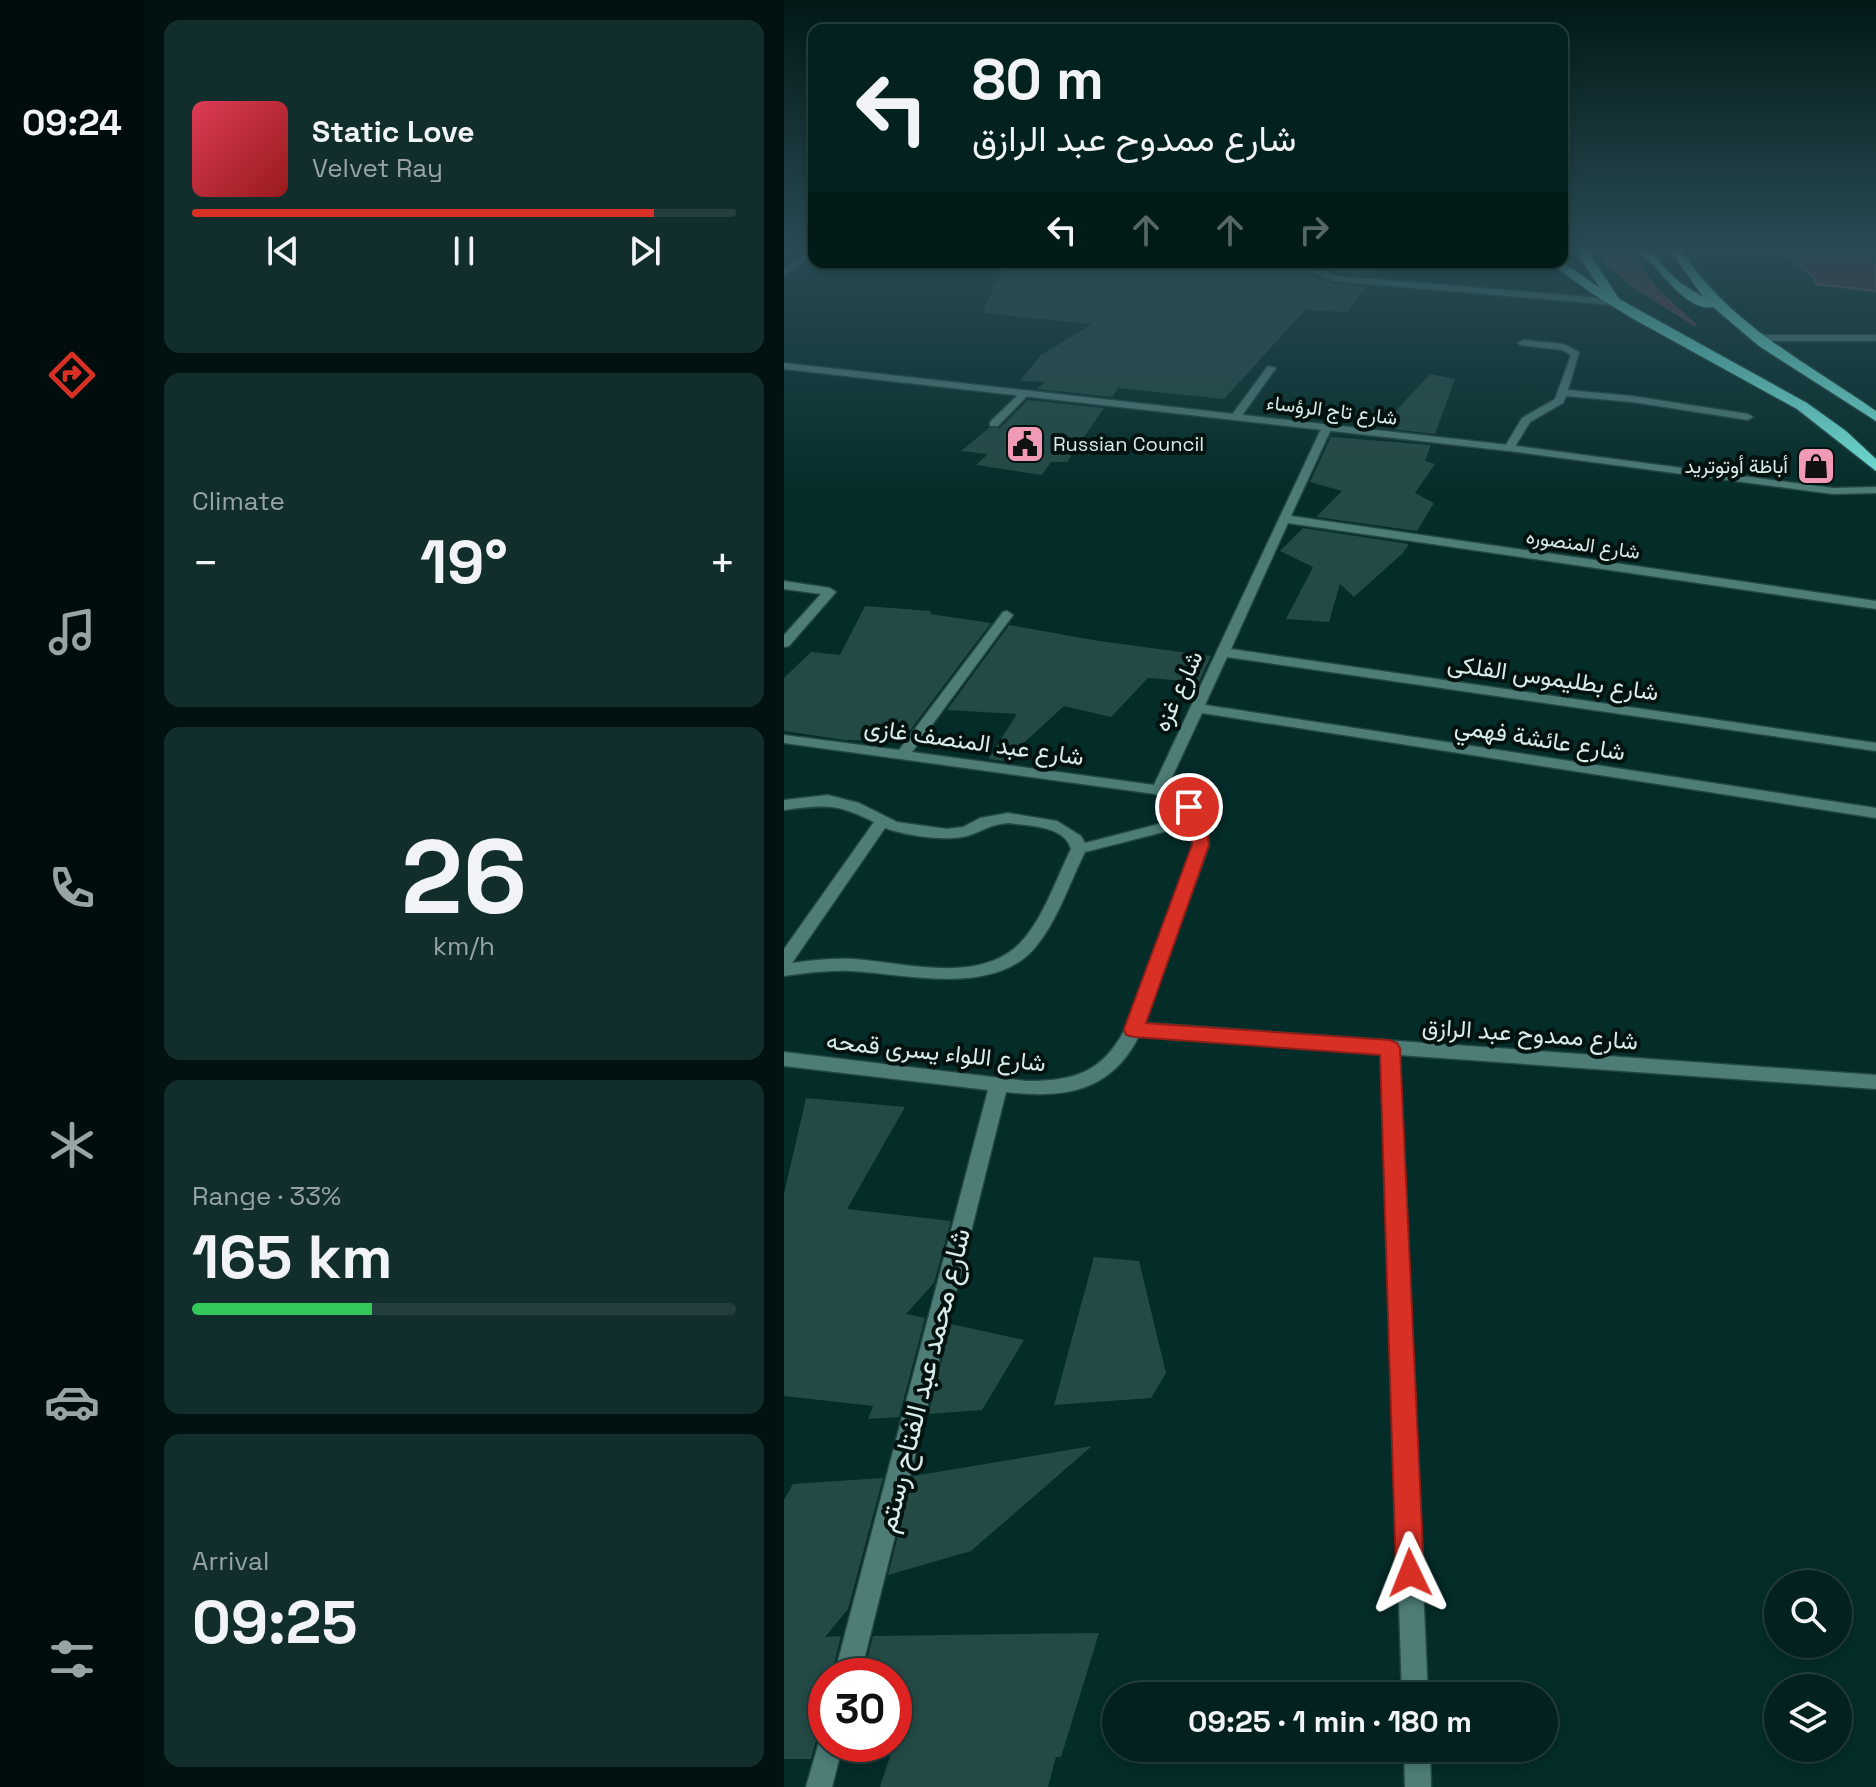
<!DOCTYPE html>
<meta charset="utf-8">
<style>
body{margin:0;font-family:"Space Grotesk",Vazirmatn,sans-serif;background:#112e2c;color:#f1f3f6;height:100vh;display:flex;flex-direction:column;font-size:30px;white-space:nowrap}
*{box-sizing:border-box;margin:0}
p{font-size:26px;color:#97a3a4}
.icon{flex:none;width:44px;height:44px;fill:none;stroke:currentColor;stroke-width:2;stroke-linecap:round;stroke-linejoin:round}
.map{position:relative;flex:1;overflow:hidden}
.details{display:flex;flex-direction:column;gap:20px;padding:20px;background:#021211;width:640px}
.details>*{flex:none}
.guide{position:absolute;left:24px;top:24px;width:760px;height:244px;border-radius:16px;box-shadow:0 4px 12px #0003,0 0 0 2px #243e3d;background:#03211f;color:#f1f3f6;overflow:hidden}
.controls{position:absolute;left:980px;top:1570px;display:grid;gap:16px}
.controls a{display:grid;place-items:center;width:88px;height:88px;border-radius:50%;background:#03211f;box-shadow:0 4px 12px #0003,0 0 0 2px #243e3d;font-size:40px}
.speed{position:absolute;left:24px;top:1658px;display:flex;gap:16px;font-size:40px;font-weight:700;text-align:center}
.speed>*{display:grid;place-content:center;width:104px;height:104px;border-radius:50%;background:#03211f;box-shadow:0 4px 12px #0003,0 0 0 2px #243e3d;line-height:1}
.speed .limit{border:12px solid #d22;background:#fff;color:#111}
.pin{position:absolute;display:grid;place-items:center;width:68px;height:68px;color:#fff;margin:-34px;border:4px solid #fff;border-radius:50%;box-shadow:0 2px 8px #0007}
.me{position:absolute;width:88px;margin:-44px;rotate:358deg;stroke-linejoin:round;filter:drop-shadow(0 0 6px #0008)}
.turn{display:flex;align-items:center;gap:28px;height:168px;padding:0 32px;font-size:36px}
.turn .icon{width:104px;height:104px;stroke-width:2.5}
.turn b{display:block;font-size:56px;line-height:68px}
.lanes{display:flex;align-items:center;height:76px;padding:0 32px;background:#0003;justify-content:center;gap:40px;direction:ltr}
.lanes .off{opacity:.35}
.big{font-size:60px;font-weight:700;line-height:1.1}
.details .tile{flex:1;display:flex;flex-direction:column;justify-content:center;gap:12px;min-width:0;padding:0 28px;border-radius:16px;background:#112e2c}
.details .dial{align-items:center;gap:0}
.dial b{font-size:104px;line-height:1}
.song{display:flex;align-items:center;gap:24px}
.cover{width:96px;height:96px;border-radius:12px;background:linear-gradient(135deg,hsl(350 70% 55%),hsl(0 70% 35%))}
.played{height:8px;border-radius:4px;background:linear-gradient(90deg,#d93025 85%,#243e3d 85%)}
.keys{display:flex;justify-content:space-around;direction:ltr}
.heat{display:flex;justify-content:space-between;align-items:center;font-size:44px;direction:ltr}
.charge{height:12px;border-radius:6px;background:linear-gradient(90deg,#34c759 33%,#243e3d 0)}
.trip{position:absolute;left:318px;top:1682px;width:456px;height:80px;border-radius:40px;background:#03211f;box-shadow:0 4px 12px #0003,0 0 0 2px #243e3d;font-weight:700;line-height:80px;text-align:center}
main{display:flex;flex:1;min-height:0}
.menu{display:flex;flex-direction:column;width:144px;justify-content:space-around;align-items:center;background:#010d0c;color:#97a3a4}
.menu .icon{width:56px;height:56px}
.menu .on{color:#d93025}
.menu b{font-size:36px;color:#f1f3f6}
.map>svg:first-child{display:block}
.green{fill:#6d3d4d}
.water{fill:#6c1e3e;stroke:#8c5c72;stroke-width:2}
.building{fill:#244a46}
.lines{fill:none;stroke-linecap:round;stroke-linejoin:round}
.service-casing{stroke:#224744;stroke-width:3}
.minor-casing{stroke:#224744;stroke-width:3}
.tertiary-casing{stroke:#224744;stroke-width:3}
.trunk-casing{stroke:#224744;stroke-width:3}
.service{fill:#4e7d78;fill-rule:evenodd}
.minor{fill:#4e7d78;fill-rule:evenodd}
.tertiary{fill:#4e7d78;fill-rule:evenodd}
.trunk{fill:#74e8dd;fill-rule:evenodd}
.route{fill:#d93025;stroke:#8d1f18;stroke-width:2}
.labels{text-anchor:middle;stroke-width:8;stroke-linejoin:round;paint-order:stroke}
.far-street-label{font-size:20px;fill:#d8ecea;stroke:#041210}
.far-poi-label{font-size:20px;fill:#d8ecea;stroke:#041210;text-anchor:start}
.street-label{font-size:24px;fill:#d8ecea;stroke:#041210}
.near-street-label{font-size:28px;fill:#d8ecea;stroke:#041210}
</style>
<main>
<nav class="menu">
<b>09:24</b>
<svg class="icon on" aria-label="directions" viewBox="0 0 24 24"><path d="M12 3l9 9-9 9-9-9zM9 14v-3h6M13 9l2 2-2 2"/></svg>
<svg class="icon" aria-label="music" viewBox="0 0 24 24"><path d="M9 18V5l10-2v13"/><circle cx="6" cy="18" r="3"/><circle cx="16" cy="16" r="3"/></svg>
<svg class="icon" aria-label="phone" viewBox="0 0 24 24"><path d="M5 4h4l2 5-3 2q2 4 5 5l2-3 5 2v4C11 20 4 13 5 4z"/></svg>
<svg class="icon" aria-label="climate" viewBox="0 0 24 24"><path d="M12 3v18M4 7l16 10M4 17L20 7"/></svg>
<svg class="icon" aria-label="car" viewBox="0 0 24 24"><path d="M5 17H2v-5l4-1 3-4h7l3 4 3 1v5h-3M9 17h6M6 11h13"/><circle cx="7" cy="17" r="2"/><circle cx="17" cy="17" r="2"/></svg>
<svg class="icon" aria-label="filters" viewBox="0 0 24 24"><path d="M4 7h16M4 17h16"/><circle cx="9" cy="7" r="2"/><circle cx="15" cy="17" r="2"/></svg>
</nav>
<section class="details">
<div class="tile">
<div class="song"><i class="cover"></i><div><b>Static Love</b><p>Velvet Ray</p></div></div>
<div class="played"></div>
<div class="keys"><svg class="icon" aria-label="previous" viewBox="0 0 24 24"><path d="M18 5L8 12l10 7zM5 5v14"/></svg><svg class="icon" aria-label="pause" viewBox="0 0 24 24"><path d="M8 5v14M16 5v14"/></svg><svg class="icon" aria-label="next" viewBox="0 0 24 24"><path d="M6 5l10 7-10 7zM19 5v14"/></svg></div>
</div>
<div class="tile"><p>Climate</p>
<div class="heat"><a>−</a><b class="big">19°</b><a>+</a></div>
</div>
<div class="tile dial"><b>26</b><p>km/h</p></div>
<div class="tile"><p>Range · 33%</p><b class="big">165 km</b><div class="charge"></div></div>
<div class="tile"><p>Arrival</p><b class="big">09:25</b></div>
</section>
<div class="map">
<svg width="1092" height="1787" viewBox="0 0 1092 1787">
<rect width="100%" height="100%" fill="#042c29"/>
<path class="green" d="M830,254l23,5 18,27 42,39 -3,1 -60,-38 -32,-27 1,-4z"/>
<path class="water" d="M993,247h99v44l-60,-7 -2,-7z"/>
<path class="building" d="M221,262h309l-3,13 23,9 32,3 -19,25 -42,-2 -81,89 -106,-11 -6,9 -75,-8 8,-7 -25,-1 21,-26 51,-31 -110,-11z
M544,262h56l-10,14 -37,-3 -12,-5z
M646,374l25,5 -20,55 -60,-7 17,-12z
M244,400l76,8 -37,54h-16l-9,13 -66,-10 12,-11 -27,-3 28,-23h11z
M547,437l100,8 -6,16 10,3 -20,29 19,10 -17,28 -101,-14 26,-26 -32,-9z
M519,528l106,16 -6,9 -49,44 -14,-13 -11,38 -43,-3 27,-52 -33,-16z
M81,606l66,5 -1,3 61,9 -89,118 -58,-1 -60,-9v-53l27,-26 29,3z
M225,625l90,16 112,15 -12,26 -51,-4 -37,39 -47,-11 -60,55 -16,-2 29,-45 -70,-4z
M22,1098l99,9 -58,102 104,12 -17,62 -28,31 19,4 -26,99 -31,2 5,-13 -89,-10v-202z
M310,1257l45,4 27,112 -15,25 -97,7z
M167,1324l73,16 -42,70 -54,4z
M308,1446l-121,105 -83,24 25,-99z
M99,1478l-35,131 -23,28 16,-1 -10,40h-5v53l-8,5 -7,25h-27v-259l9,-16z
M315,1633l-38,124h-5l-8,30h-168l14,-43v-68h-31l10,-40z"/>
<g class="lines">
<g class="service-casing">
<path id="service" d="M1092,335v6h-116l-5,-3 5,-3z
M739,340l41,4 15,8 -11,38 64,6 116,18 5,3 -5,3 -116,-18 -66,-6 -3,7 -33,19 -17,28h-8l-1,-2 18,-30 33,-19 16,-44 -9,-5 -42,-5 -2,-2z
M484,366l8,2 -36,50h-8l-1,-2z
M239,390l8,2 -33,34h-8v-4z
M44,795l31,8 38,19 50,7 16,-2 17,-9 28,-5 49,8 24,15 4,7 113,-29 8,5 -3,3 -118,30c-16,32 -28,71 -52,98 -42,46 -127,24 -182,21 -22,-1 -45,2 -67,5v-27l90,-127c-38,-19 -49,-17 -90,-12v-10zM224,823c20,3 56,2 63,26 -14,28 -28,70 -50,93 -40,43 -116,21 -167,17 -21,-1 -41,1 -62,4l93,-135c22,8 66,15 88,6 15,-6 18,-9 35,-11z"/>
</g>
<g class="minor-casing">
<path id="minor" d="M533,262h8l-5,7 16,7 278,23 4,3 -4,3 -280,-24 -22,-9z
M543,424l5,3 -41,89 585,85v8l-588,-86 -57,126 645,94v8l-649,-94 -22,48 671,103v10l-674,-105 -35,75c25,13 40,29 42,57l-64,178 731,52v14l-477,-34 29,641h-26l-21,-643 -242,-17c-28,56 -75,63 -133,56l-146,584h-26l154,-586 -204,-24v-14l243,29c47,0 75,-8 98,-52l68,-184c-1,-27 -14,-39 -38,-51l-371,-51v-8l115,15 104,-138 4,-1 6,4 -101,137 242,33 168,-358z
M0,581l46,7 6,4 -47,54 -5,1v-12l37,-41 -37,-5z
M42,1732v12h17l-11,43h-26l15,-52z
M620,1748h26l1,39h-26z"/>
</g>
<g class="tertiary-casing">
<path id="tertiary" d="M30,249v6l-30,20v-7z
M0,363l725,82 324,43 43,-1v6l-43,1 -324,-43 -725,-82z"/>
</g>
<g class="trunk-casing">
<path id="trunk" d="M819,247l-12,9 28,43 188,104 39,28 30,28v12l-79,-62 -167,-92 -40,-25 -41,-30h13l38,26 -21,-32 5,-8z
M840,247c33,-2 31,14 52,32 8,7 18,12 27,18l-35,-50h11c48,76 125,114 197,164v10l-117,-75 -46,-39c-23,6 -51,-34 -66,-48 -6,-6 -16,-7 -23,-12z"/>
</g>
<use href="#service" class="service"/>
<use href="#minor" class="minor"/>
<use href="#tertiary" class="tertiary"/>
<use href="#trunk" class="trunk"/>
</g>
<linearGradient id="sky" x2="0" y2="1"><stop stop-color="#021817"/><stop offset="0.5" stop-color="#294b54"/><stop offset="1" stop-color="#294b54" stop-opacity="0"/></linearGradient>
<rect width="1092" height="497" fill="url(#sky)"/>
<path class="route" d="M405,802c18,7 18,26 20,43l-63,178 244,17 7,3 3,5 24,525 -4,9 -10,4 -10,-4 -4,-9 -16,-518 -246,-18 -8,-2 -2,-6 68,-184 -3,-25 -9,-13z"/>
<defs>
<g id="civic-square" transform="scale(2)"><rect x="-9" y="-9" width="18" height="18" rx="4" fill="#f09ab6" stroke="#041210"/><path d="M-.6-6.5H3V-4.5H.6V-3L4-1V1h2V6H-6V1h2V-1L-.6-3ZM-1.2 2.5V6h2.4V2.5Z" fill="#111"/></g>
<g id="shop-square" transform="scale(2)"><rect x="-9" y="-9" width="18" height="18" rx="4" fill="#f09ab6" stroke="#041210"/><path d="M-5-2.5h2.3a2.7 3.5 0 0 1 5.4 0H5L5.5 6h-11ZM-1.5-2.5h3a1.5 2.3 0 0 0-3 0Z" fill="#111"/></g>
</defs>
<g fill-rule="evenodd">
<use href="#civic-square" x="241" y="444"/>
<use href="#shop-square" x="1032" y="466"/>
</g>
<g class="labels">
<g class="far-street-label">
<text transform="translate(548 410) rotate(7)" y="7">شارع تاج الرؤساء</text>
<text transform="translate(799 544) rotate(8)" y="7">شارع المنصوره</text>
</g>
<g class="far-poi-label">
<text x="269" y="451">Russian Council</text>
<text x="1004" y="473" text-anchor="end">أباظة أوتوتريد</text>
</g>
<g class="street-label">
<text transform="translate(769 678) rotate(8)" y="8">شارع بطليموس الفلكى</text>
<text transform="translate(394 691) rotate(-65)" y="8">شارع غزه</text>
<text transform="translate(756 739) rotate(9)" y="8">شارع عائشة فهمي</text>
<text transform="translate(190 742) rotate(8)" y="8">شارع عبد المنصف غازى</text>
<text transform="translate(746 1034) rotate(4)" y="8">شارع ممدوح عبد الرازق</text>
<text transform="translate(152 1052) rotate(6)" y="8">شارع اللواء يسرى قمحه</text>
</g>
<g class="near-street-label">
<text transform="translate(139 1380) rotate(-76)" y="10">شارع محمد عبد الفتاح رستم</text>
</g>
</g>
</svg>
<div class="controls">
<a><svg class="icon" aria-label="search" viewBox="0 0 24 24"><circle cx="10" cy="10" r="6"/><path d="M15 15l6 6"/></svg></a>
<a><svg class="icon" aria-label="layers" viewBox="0 0 24 24"><path d="M12 4l9 5-9 5-9-5zM3 14l9 5 9-5"/></svg></a>
</div>
<div class="speed"><div class="limit">30</div></div>
<div class="pin" style="left:405px;top:807px;background:#d93025"><svg class="icon" aria-label="arrive" viewBox="0 0 24 24"><path d="M6 21V4h12l-3 4 3 4H6"/></svg></div>
<svg class="me" style="left:626px;top:1573px" viewBox="-20 -20 40 40"><path d="M0-17L14 15 0 8-14 15z" fill="#d93025" stroke="#fff" stroke-width="4"/></svg>
<div class="trip">09:25 · 1 min · 180 m</div>
<div class="guide">
<div class="turn"><svg class="icon" aria-label="left" viewBox="0 0 24 24"><path d="M17 20v-9H6M10 6l-5 5 5 5"/></svg><div><b>80 m</b>شارع ممدوح عبد الرازق</div></div>
<div class="lanes"><svg class="icon" aria-label="left" viewBox="0 0 24 24"><path d="M17 20v-9H6M10 6l-5 5 5 5"/></svg><svg class="icon off" aria-label="ahead" viewBox="0 0 24 24"><path d="M12 20V5M6 11l6-6 6 6"/></svg><svg class="icon off" aria-label="ahead" viewBox="0 0 24 24"><path d="M12 20V5M6 11l6-6 6 6"/></svg><svg class="icon off" aria-label="right" viewBox="0 0 24 24"><path d="M7 20v-9h11M14 6l5 5-5 5"/></svg></div>
</div>
</div>
</main>
